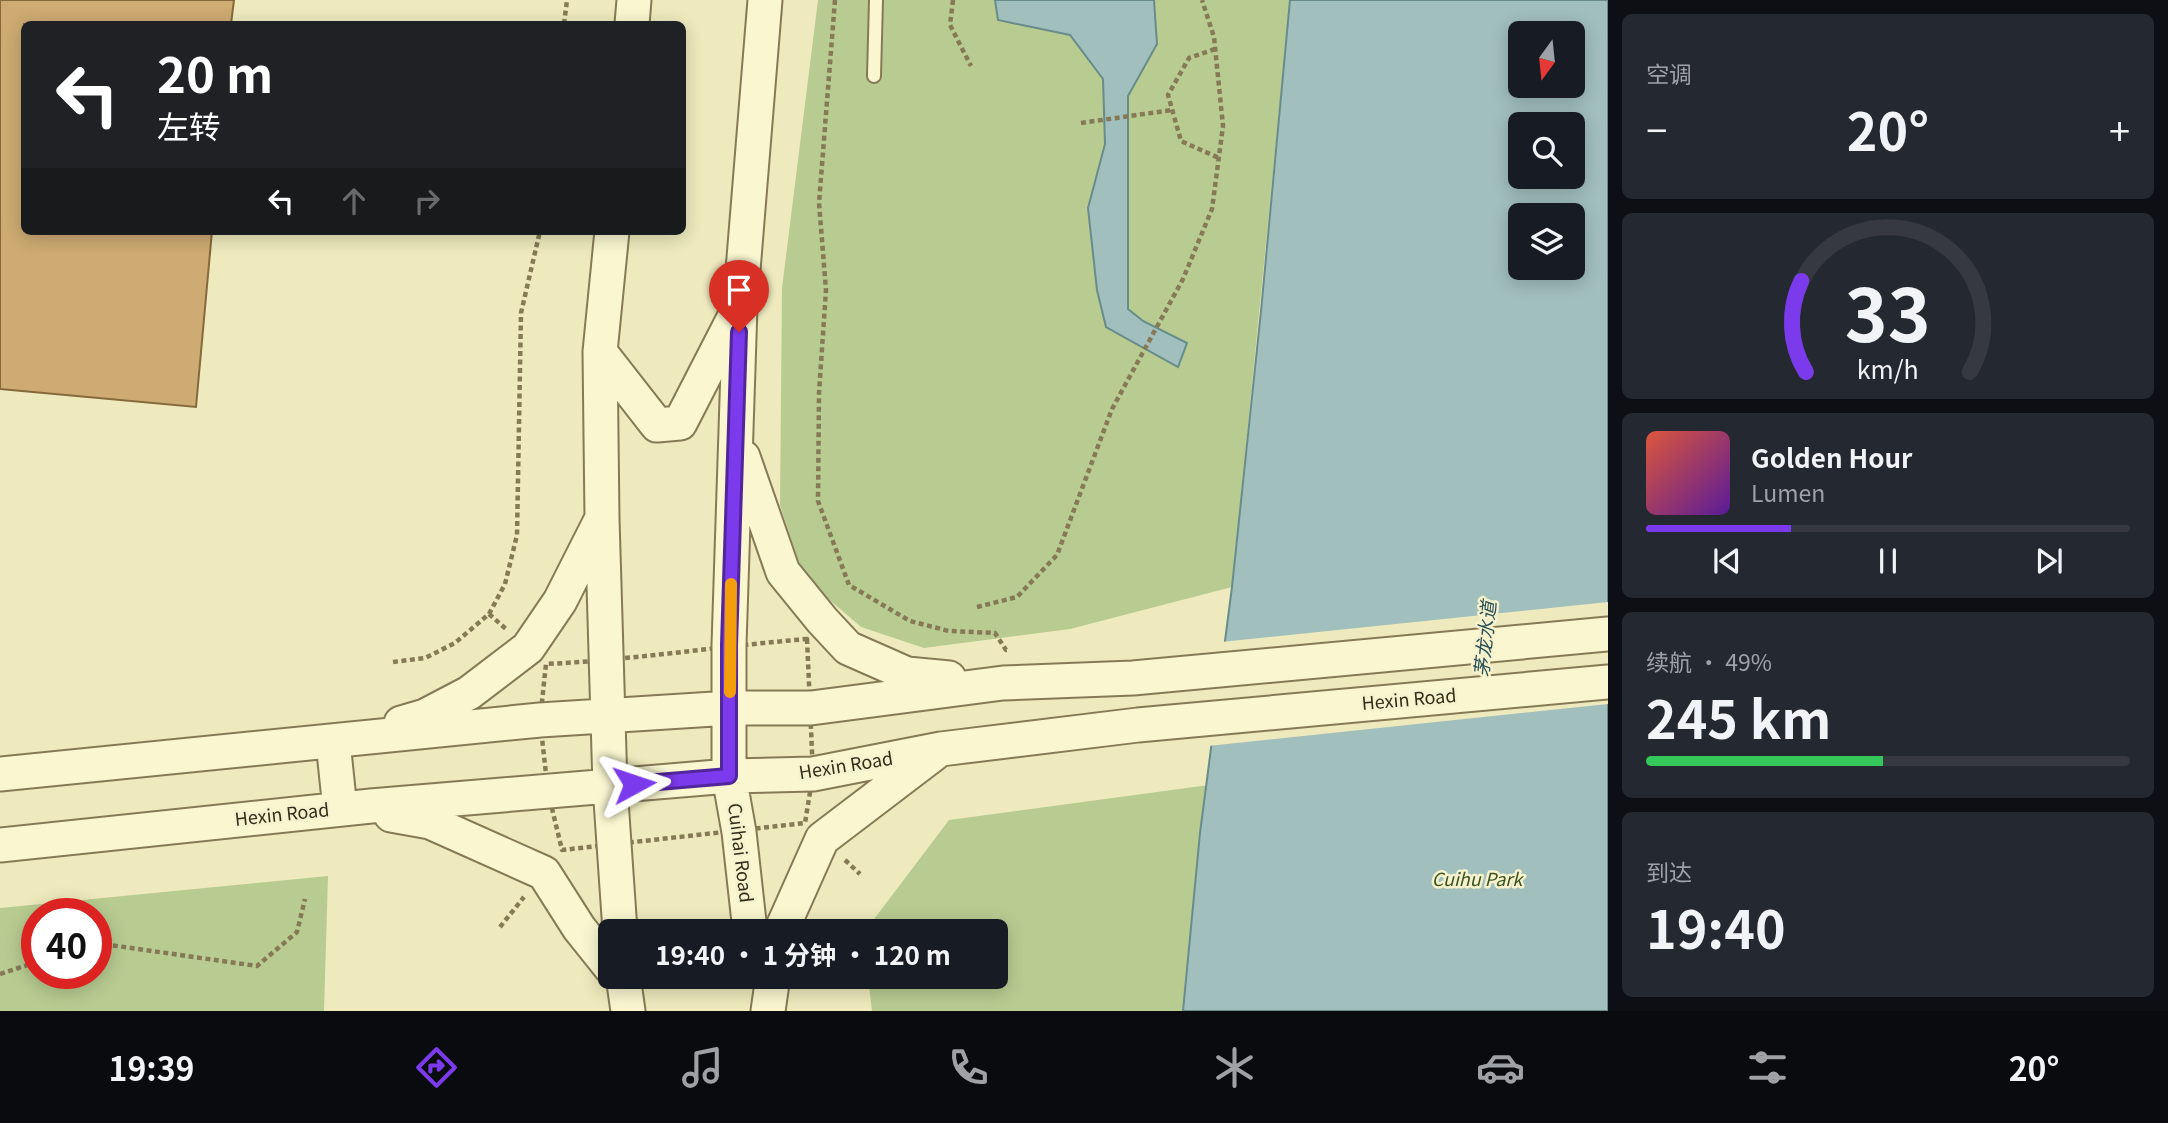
<!DOCTYPE html>
<html lang="zh">
<meta charset="utf-8">
<style>
body{margin:0;font-family:Georgia,"Noto Sans SC",serif;background:#242831;color:#f1f3f6;height:100vh;display:flex;flex-direction:column;font-size:26px;white-space:nowrap}
*{box-sizing:border-box;margin:0}
p{font-size:23px;color:#9ea1a6}
.icon{flex:none;width:38px;height:38px;fill:none;stroke:currentColor;stroke-width:2;stroke-linecap:round;stroke-linejoin:round}
.map{position:relative;flex:1;overflow:hidden}
.sheet{display:flex;flex-direction:column;gap:14px;padding:14px;background:#0d0f14;width:560px}
.sheet>*{flex:none}
.banner{position:absolute;left:21px;top:21px;width:665px;height:214px;border-radius:10px;box-shadow:0 4px 18px #0003;background:#202124;color:#fff;overflow:hidden}
.needle{width:46px;rotate:195deg}
.buttons{position:absolute;left:1508px;top:21px;display:grid;gap:14px}
.buttons a{display:grid;place-items:center;width:77px;height:77px;border-radius:10px;background:#171b24;box-shadow:0 4px 18px #0003;font-size:35px}
.speed{position:absolute;left:21px;top:898px;display:flex;gap:14px;font-size:35px;font-weight:700;text-align:center}
.speed>*{display:grid;place-content:center;width:91px;height:91px;border-radius:50%;background:#171b24;box-shadow:0 4px 18px #0003;line-height:1}
.speed .limit{border:10px solid #d22;background:#fff;color:#111}
.pin{position:absolute;display:grid;place-items:center;width:60px;height:60px;color:#fff;margin:-72px -30px;border-radius:50% 50% 50% 0;rotate:-45deg;box-shadow:0 0 7px #0007}
.pin .icon{rotate:45deg}
.me{position:absolute;width:77px;margin:-38px;rotate:85deg;stroke-linejoin:round;filter:drop-shadow(0 0 5px #0008)}
.turn{display:flex;align-items:center;gap:24px;height:147px;padding:0 21px;font-size:32px}
.turn .icon{width:91px;height:91px;stroke-width:2.5}
.turn b{display:block;font-size:49px;line-height:60px}
.lanes{display:flex;align-items:center;height:66px;padding:0 21px;background:#0003;justify-content:center;gap:35px;direction:ltr}
.lanes .off{opacity:.35}
.big{font-size:52px;font-weight:700;line-height:1.1}
.sheet .card{flex:1;display:flex;flex-direction:column;justify-content:center;gap:10px;min-width:0;padding:0 24px;border-radius:10px;background:#242831}
.sheet .dial{align-items:center;gap:0}
.dial svg{height:182px;overflow:visible;fill:none;stroke:#363941;stroke-width:7;stroke-linecap:round;text-anchor:middle}
.dial text{fill:#f1f3f6;stroke:none}
.song{display:flex;align-items:center;gap:21px}
.cover{width:84px;height:84px;border-radius:10px;background:linear-gradient(135deg,hsl(10 70% 55%),hsl(270 70% 35%))}
.played{height:7px;border-radius:4px;background:linear-gradient(90deg,#7c3aed 30%,#363941 30%)}
.keys{display:flex;justify-content:space-around;direction:ltr}
.heat{display:flex;justify-content:space-between;align-items:center;font-size:38px;direction:ltr}
.charge{height:10px;border-radius:5px;background:linear-gradient(90deg,#34c759 49%,#363941 0)}
.trip{position:absolute;left:598px;top:919px;width:410px;height:70px;border-radius:10px;background:#171b24;box-shadow:0 4px 18px #0003;font-weight:700;line-height:70px;text-align:center}
.tabs{display:flex;height:112px;justify-content:space-around;align-items:center;background:#090b0e;color:#9ea1a6}
.tabs .icon{width:49px;height:49px}
.tabs .selected{color:#7c3aed}
.tabs b{font-size:32px;color:#f1f3f6}
main{display:flex;flex:1;min-height:0}
.map>svg:first-child{display:block}
.green{fill:#b8cc91;fill-rule:evenodd}
.water{fill:#a1bfbd;stroke:#688c8b;stroke-width:2;fill-rule:evenodd}
.pier{fill:#eeeabd}
.building{fill:#cdab72;stroke:#85693c;stroke-width:2}
.lines{fill:none;stroke-linecap:round;stroke-linejoin:round}
.service-casing{stroke:#867a56;stroke-width:16}
.tertiary-casing{stroke:#867a56;stroke-width:37}
.path{stroke:#867a56;stroke-width:4.5;stroke-dasharray:5 3.5;stroke-linecap:butt}
.service{stroke:#f9f6d0;stroke-width:12}
.tertiary{stroke:#f9f6d0;stroke-width:33}
.route-casing{stroke:#51269a;stroke-width:18}
.route{stroke:#7c3aed;stroke-width:12}
.slow{stroke:#f59e0b;stroke-width:12}
.labels{text-anchor:middle;stroke-width:5;stroke-linejoin:round;paint-order:stroke}
.street-label{font-size:18px;fill:#352d1b;stroke:#f5f2cd}
.park-label{font-size:18px;font-style:italic;fill:#3b5221;stroke:#f5f2cd}
.water-label{font-size:19px;font-style:italic;fill:#2a4e55;stroke:#f5f2cd}
</style>
<main>
<div class="map">
<svg width="1608" height="1011" viewBox="0 0 1608 1011">
<rect width="100%" height="100%" fill="#eeeabd"/>
<path class="green" d="M818,0h472l-58,587 -162,42 -146,19 -63,-21 -58,-50 -23,-72 2,-217z
M1608,731v280h-736l-4,-34 128,-1v-45h-131l84,-111z
M328,876l-4,135h-324v-103zM37,914h59v59h-59z"/>
<path class="water" d="M995,0h159l3,44 -29,52v213l15,12 44,22 -9,24 -72,-40 -9,-37 -9,-82 17,-64 -2,-65 -33,-44 -72,-15z
M1290,0h318v1011h-425l17,-178 32,-246 29,-276zM1521,33h52v53h-52zM1521,124h52v53h-52zM1521,215h52v53h-52z"/>
<path class="pier" d="M1608,602v102l-400,42 13,-104z"/>
<path class="building" d="M0,0h234l-3,24h-207v207h188l-16,176 -196,-18z"/>
<g class="lines">
<g class="service-casing">
<path id="service" d="M874,76l2,-76"/>
</g>
<g class="tertiary-casing">
<path id="tertiary" d="M632,24l2,-24
M612,231l-12,121 2,166 8,268 10,145
M600,352l57,73 23,-2 55,-107
M743,457l40,115 39,48 26,28 59,26 42,4
M401,723l24,-7 44,-23 59,-45 32,-47 41,-81
M333,742l7,67
M0,774l540,-54 190,-12h81l192,-25 130,-5 475,-44
M391,815l39,7 114,51 35,55 32,40
M0,845l371,-39 358,-30 84,-2 128,-25 197,-24 470,-43
M750,931l-11,-99 -10,-56v-131l11,-338 25,-307
M781,931l41,-92 113,-86
M623,976l5,35
M768,1011l5,-35"/>
</g>
<path class="path" d="M835,0l-16,203 7,87 -7,103 -1,108 31,84 61,36 39,10 46,2 11,17h4
M953,0l-3,25 21,41
M564,24l3,-24
M1215,49l-26,9 -21,37 13,46 38,17
M1081,123l91,-13
M977,607l40,-10 40,-42 55,-146 71,-130 29,-70 11,-83 -9,-89 -12,-37
M489,614l17,15
M807,639l6,135 -8,49 -243,27 -14,-58 -8,-72 6,-56c87,-4 174,-18 261,-25z
M393,662l32,-4 30,-15 34,-29 16,-30 12,-49 4,-222 19,-82
M845,860l15,14
M500,927l24,-30
M96,943l161,23 40,-34 8,-33
M0,974l37,-12"/>
<use href="#service" class="service"/>
<use href="#tertiary" class="tertiary"/>
</g>
<g class="lines">
<g class="route-casing">
<path id="route" d="M634,784l95,-8v-131l10,-313"/>
</g>
<use href="#route" class="route"/>
<path class="slow" d="M730,692l1,-108"/>
</g>
<g class="labels">
<g class="street-label">
<text transform="translate(1409 700) rotate(-5)" y="6">Hexin Road</text>
<text transform="translate(846 766) rotate(-9)" y="6">Hexin Road</text>
<text transform="translate(282 815) rotate(-6)" y="6">Hexin Road</text>
<text transform="translate(740 853) rotate(83)" y="6">Cuihai Road</text>
</g>
<g class="park-label">
<text x="1477" y="886">Cuihu Park</text>
</g>
<g class="water-label">
<text transform="translate(1485 639) rotate(-84)" y="7">茅龙水道</text>
</g>
</g>
</svg>
<div class="buttons">
<a><svg class="needle" viewBox="-14 -14 28 28"><path d="M0-13l5 13h-10z" fill="#e53935"/><path d="M0 13l5-13h-10z" fill="#9ea1a6"/></svg></a>
<a><svg class="icon" aria-label="search" viewBox="0 0 24 24"><circle cx="10" cy="10" r="6"/><path d="M15 15l6 6"/></svg></a>
<a><svg class="icon" aria-label="layers" viewBox="0 0 24 24"><path d="M12 4l9 5-9 5-9-5zM3 14l9 5 9-5"/></svg></a>
</div>
<div class="speed"><div class="limit">40</div></div>
<div class="pin" style="left:739px;top:332px;background:#d93025"><svg class="icon" aria-label="arrive" viewBox="0 0 24 24"><path d="M6 21V4h12l-3 4 3 4H6"/></svg></div>
<svg class="me" style="left:634px;top:784px" viewBox="-20 -20 40 40"><path d="M0-17L14 15 0 8-14 15z" fill="#7c3aed" stroke="#fff" stroke-width="4"/></svg>
<div class="trip">19:40 · 1 分钟 · 120 m</div>
<div class="banner">
<div class="turn"><svg class="icon" aria-label="left" viewBox="0 0 24 24"><path d="M17 20v-9H6M10 6l-5 5 5 5"/></svg><div><b>20 m</b>左转</div></div>
<div class="lanes"><svg class="icon" aria-label="left" viewBox="0 0 24 24"><path d="M17 20v-9H6M10 6l-5 5 5 5"/></svg><svg class="icon off" aria-label="ahead" viewBox="0 0 24 24"><path d="M12 20V5M6 11l6-6 6 6"/></svg><svg class="icon off" aria-label="right" viewBox="0 0 24 24"><path d="M7 20v-9h11M14 6l5 5-5 5"/></svg></div>
</div>
</div>
<section class="sheet">
<div class="card"><p>空调</p>
<div class="heat"><a>−</a><b class="big">20°</b><a>+</a></div>
</div>
<div class="card dial"><svg viewBox="0 0 100 80">
<path d="M14 69A42 42 0 1 1 86 69"/>
<path d="M14 69A42 42 0 0 1 12 29" stroke="#7c3aed"/>
<text x="50" y="56" font-size="32" font-weight="700">33</text>
<text x="50" y="72" font-size="11">km/h</text>
</svg></div>
<div class="card">
<div class="song"><i class="cover"></i><div><b>Golden Hour</b><p>Lumen</p></div></div>
<div class="played"></div>
<div class="keys"><svg class="icon" aria-label="previous" viewBox="0 0 24 24"><path d="M18 5L8 12l10 7zM5 5v14"/></svg><svg class="icon" aria-label="pause" viewBox="0 0 24 24"><path d="M8 5v14M16 5v14"/></svg><svg class="icon" aria-label="next" viewBox="0 0 24 24"><path d="M6 5l10 7-10 7zM19 5v14"/></svg></div>
</div>
<div class="card"><p>续航 · 49%</p><b class="big">245 km</b><div class="charge"></div></div>
<div class="card"><p>到达</p><b class="big">19:40</b></div>
</section>
</main>
<nav class="tabs">
<b>19:39</b>
<svg class="icon selected" aria-label="directions" viewBox="0 0 24 24"><path d="M12 3l9 9-9 9-9-9zM9 14v-3h6M13 9l2 2-2 2"/></svg>
<svg class="icon" aria-label="music" viewBox="0 0 24 24"><path d="M9 18V5l10-2v13"/><circle cx="6" cy="18" r="3"/><circle cx="16" cy="16" r="3"/></svg>
<svg class="icon" aria-label="phone" viewBox="0 0 24 24"><path d="M5 4h4l2 5-3 2q2 4 5 5l2-3 5 2v4C11 20 4 13 5 4z"/></svg>
<svg class="icon" aria-label="climate" viewBox="0 0 24 24"><path d="M12 3v18M4 7l16 10M4 17L20 7"/></svg>
<svg class="icon" aria-label="car" viewBox="0 0 24 24"><path d="M5 17H2v-5l4-1 3-4h7l3 4 3 1v5h-3M9 17h6M6 11h13"/><circle cx="7" cy="17" r="2"/><circle cx="17" cy="17" r="2"/></svg>
<svg class="icon" aria-label="filters" viewBox="0 0 24 24"><path d="M4 7h16M4 17h16"/><circle cx="9" cy="7" r="2"/><circle cx="15" cy="17" r="2"/></svg>
<b>20°</b>
</nav>
